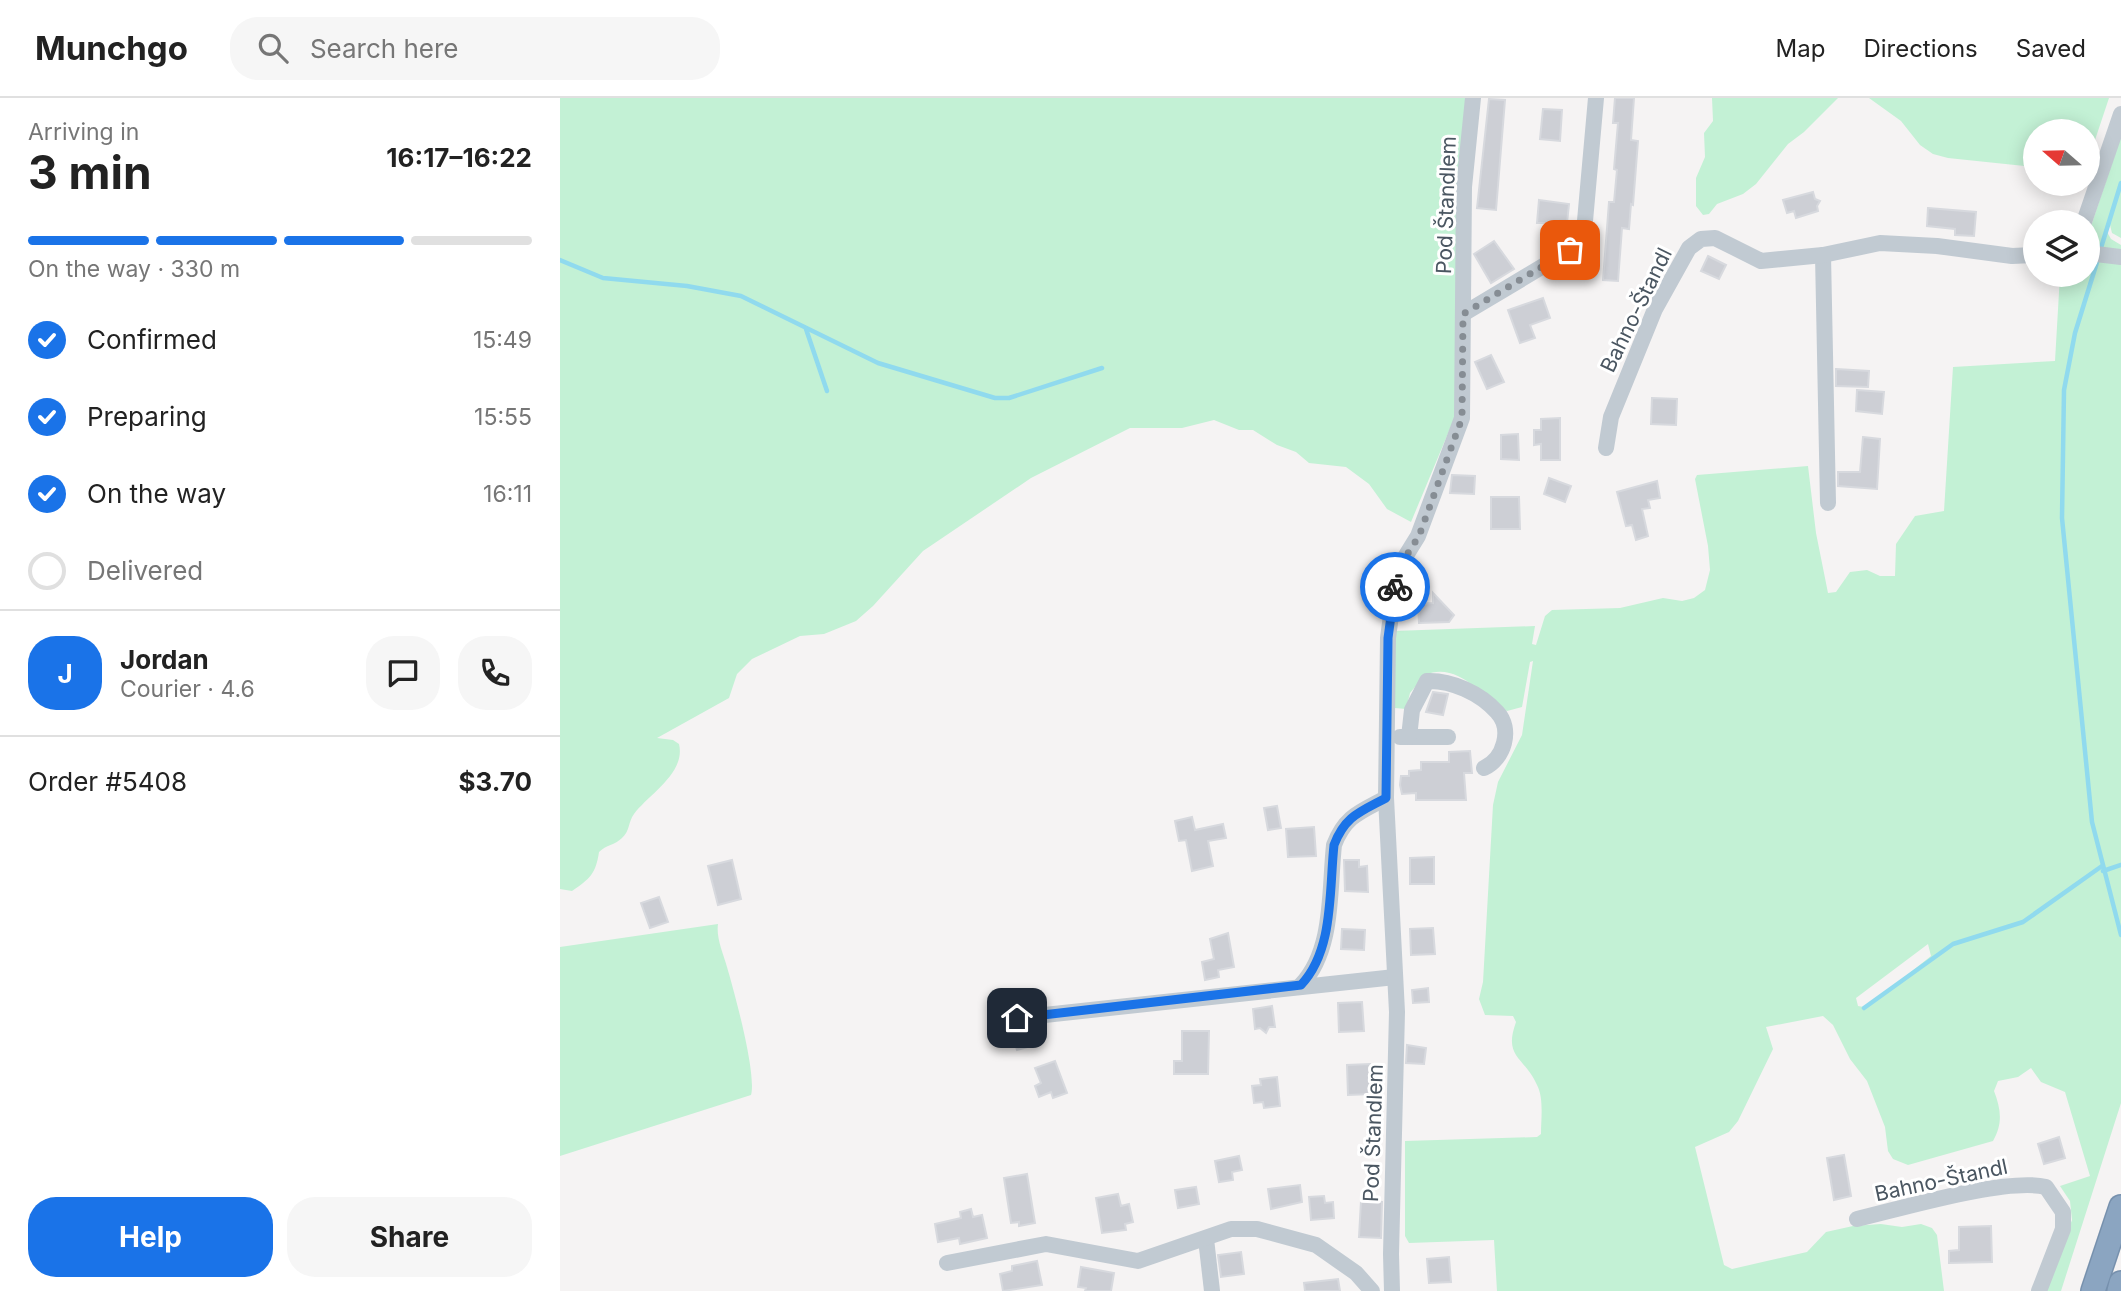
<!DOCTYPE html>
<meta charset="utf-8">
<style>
body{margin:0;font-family:Inter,sans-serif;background:#f6f6f6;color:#222;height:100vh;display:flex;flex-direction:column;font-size:26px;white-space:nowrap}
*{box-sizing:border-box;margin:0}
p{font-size:23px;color:#767676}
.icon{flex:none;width:38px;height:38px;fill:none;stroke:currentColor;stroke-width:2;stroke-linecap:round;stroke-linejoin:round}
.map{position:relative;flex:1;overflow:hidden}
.details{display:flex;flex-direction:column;background:#fff;width:560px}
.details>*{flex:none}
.needle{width:46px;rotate:290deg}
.tools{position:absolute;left:1463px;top:21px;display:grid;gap:14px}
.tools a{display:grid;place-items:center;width:77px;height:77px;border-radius:50%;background:#fff;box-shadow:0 4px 18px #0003;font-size:35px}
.pin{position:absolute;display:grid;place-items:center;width:60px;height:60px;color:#fff;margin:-30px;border-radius:14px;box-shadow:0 4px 10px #0006}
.courier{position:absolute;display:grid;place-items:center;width:70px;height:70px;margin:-35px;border:5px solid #1a73e8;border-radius:50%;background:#fff;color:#222;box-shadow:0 2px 9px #0007}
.head em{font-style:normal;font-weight:700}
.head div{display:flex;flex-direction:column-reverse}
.head{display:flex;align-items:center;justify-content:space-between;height:119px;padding:0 28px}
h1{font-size:46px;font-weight:700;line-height:52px}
.bar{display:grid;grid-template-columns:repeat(4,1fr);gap:10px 7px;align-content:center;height:84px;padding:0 28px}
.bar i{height:9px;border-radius:5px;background:#e0e0e0}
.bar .current{background:#1a73e8}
.bar p{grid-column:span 4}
.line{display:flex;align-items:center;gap:18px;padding:0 28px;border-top:2px solid #e0e0e0}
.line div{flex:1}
.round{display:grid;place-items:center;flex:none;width:74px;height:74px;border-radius:28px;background:#f6f6f6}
ol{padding:0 28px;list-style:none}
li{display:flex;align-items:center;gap:21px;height:77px}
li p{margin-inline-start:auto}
li .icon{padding:7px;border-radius:50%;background:#1a73e8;color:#fff;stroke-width:4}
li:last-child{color:#767676}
li i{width:38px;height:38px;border:4px solid #e0e0e0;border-radius:50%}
.cta{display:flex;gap:14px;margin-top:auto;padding:14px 28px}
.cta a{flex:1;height:80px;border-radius:28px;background:#1a73e8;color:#fff;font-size:28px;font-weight:700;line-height:80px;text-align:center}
.cta a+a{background:#f6f6f6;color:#222}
header{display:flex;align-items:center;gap:42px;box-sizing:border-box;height:98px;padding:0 35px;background:#fff;border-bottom:2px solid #e0e0e0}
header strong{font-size:33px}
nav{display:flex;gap:38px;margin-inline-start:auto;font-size:24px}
.search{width:490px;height:63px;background:#f6f6f6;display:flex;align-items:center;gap:18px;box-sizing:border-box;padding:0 24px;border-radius:28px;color:#767676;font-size:26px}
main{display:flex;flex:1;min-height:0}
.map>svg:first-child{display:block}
.green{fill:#c3f1d5;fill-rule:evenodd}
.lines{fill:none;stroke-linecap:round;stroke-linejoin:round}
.stream{stroke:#90daee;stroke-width:4.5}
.building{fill:#cdcfd5;stroke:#d7d9de;stroke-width:2}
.highway-casing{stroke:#7690ad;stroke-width:26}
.minor{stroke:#c1cad2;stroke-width:16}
.highway{stroke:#8ba5c1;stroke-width:23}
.done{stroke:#868d94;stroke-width:7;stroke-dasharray:0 12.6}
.route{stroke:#1a73e8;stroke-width:9}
.labels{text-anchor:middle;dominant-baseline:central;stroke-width:6;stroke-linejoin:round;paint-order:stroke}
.street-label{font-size:21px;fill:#4a5661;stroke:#fff}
</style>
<header>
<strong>Munchgo</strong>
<div class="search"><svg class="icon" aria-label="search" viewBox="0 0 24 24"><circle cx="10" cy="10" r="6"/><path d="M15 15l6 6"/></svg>Search here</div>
<nav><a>Map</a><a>Directions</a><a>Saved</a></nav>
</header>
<main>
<section class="details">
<div class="head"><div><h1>3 min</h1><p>Arriving in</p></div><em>16:17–16:22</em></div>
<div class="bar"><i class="current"></i><i class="current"></i><i class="current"></i><i></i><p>On the way · 330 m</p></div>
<ol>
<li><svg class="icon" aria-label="check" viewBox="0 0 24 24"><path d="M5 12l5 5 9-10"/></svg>Confirmed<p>15:49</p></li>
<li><svg class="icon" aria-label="check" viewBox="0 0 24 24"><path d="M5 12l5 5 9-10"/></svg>Preparing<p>15:55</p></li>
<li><svg class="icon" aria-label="check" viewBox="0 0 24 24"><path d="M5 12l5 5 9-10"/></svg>On the way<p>16:11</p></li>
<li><i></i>Delivered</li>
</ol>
<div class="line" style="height:126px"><b class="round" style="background:#1a73e8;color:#fff">J</b><div><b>Jordan</b><p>Courier · 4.6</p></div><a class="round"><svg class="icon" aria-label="chat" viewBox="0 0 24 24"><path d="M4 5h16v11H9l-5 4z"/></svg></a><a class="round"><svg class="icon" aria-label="phone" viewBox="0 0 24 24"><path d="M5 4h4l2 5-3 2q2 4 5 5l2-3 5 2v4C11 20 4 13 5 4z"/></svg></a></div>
<div class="line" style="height:91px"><div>Order #5408</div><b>$3.70</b></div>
<div class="cta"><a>Help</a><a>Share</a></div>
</section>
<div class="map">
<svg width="1561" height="1193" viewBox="0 0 1561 1193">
<rect width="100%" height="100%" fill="#f5f3f3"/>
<g class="green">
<path d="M0,0H907L899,309L851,424L827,411L809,386L786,369L749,365L736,354L717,347L693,332H679L654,322L622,330H570L471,380L363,453L313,508L296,523L264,536L240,538L192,561L177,576L169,600L97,640L113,642L119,646C126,675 89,696 74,716C68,724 70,733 62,740C55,747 46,747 39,754C36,775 30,781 12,793L0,791Z"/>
<polygon points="1152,0 1278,0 1244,34 1228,46 1196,86 1183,96 1157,106 1149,116 1143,117 1136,108 1136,80 1145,59 1144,35 1153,23"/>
<polygon points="1309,0 1549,0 1530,57 1528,59 1528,33 1475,33 1475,69 1388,60 1373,56 1360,47 1341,23"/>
<polygon points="1561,38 1561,140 1552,135 1550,127 1547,134 1551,141 1561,147 1561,155 1536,149 1530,131"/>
<path d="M1528,161L1561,166V1005L1501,1193H1485L1512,1122L1510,1103L1500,1088L1530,1078L1505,994L1481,984L1471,970L1458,979L1438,983L1434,993C1441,1011 1443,1026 1433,1043L1348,1067L1333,1061L1328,1053L1325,1029L1307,983L1290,961L1273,927L1263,918L1206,929L1213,951L1178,1023L1169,1034L1135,1049L1164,1167L1172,1171L1247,1154L1266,1134L1293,1128L1321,1126L1342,1129L1361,1126L1372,1130L1377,1137L1384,1193H937L934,1142L849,1145L845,1138V1043L977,1039L981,1036C981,1021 984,1000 977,987C964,958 943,960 956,924L953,918L925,917L919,901L923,884L933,707L938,684L962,637L973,563L970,564L962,609L947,613C922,599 898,563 865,577L850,595L846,611L835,610L834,533L975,528L972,546L976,547L985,518L992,512L1060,510L1103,500L1122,503L1134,500L1145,492L1150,472L1148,448L1135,381L1137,377L1248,368L1256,435L1268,495L1276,494L1290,474L1307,472L1320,478H1335L1336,446L1355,418L1384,413L1393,269L1495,263L1500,177H1528ZM1368,846L1371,858L1313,904L1304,909L1298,908L1296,900Z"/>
<path d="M158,826C156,840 163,855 167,869C174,893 197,976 191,997L0,1058V849Z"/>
</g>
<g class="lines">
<g class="stream">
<polyline points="1540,153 1561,85"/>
<polyline points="1538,161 1515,235 1504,292 1502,420 1532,724 1561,837"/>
<polyline points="0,162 43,180 127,188 181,198 318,265 435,300 449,300 542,270"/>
<polyline points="246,231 267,293"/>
<polyline points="1543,773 1561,767"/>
<polyline points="1304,910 1393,846 1463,824 1542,768"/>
</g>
</g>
<g class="building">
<polygon points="1055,0 1074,0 1071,42 1078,43 1073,107 1071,106 1069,131 1062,130 1058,183 1043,182 1049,104 1054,104 1057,72 1054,71 1058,25 1053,25"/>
<polygon points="929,1 945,2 936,112 917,110"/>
<polygon points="983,11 1002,12 1000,43 980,41"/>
<polygon points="1253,94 1255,101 1260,103 1257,108 1258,113 1236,120 1234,113 1227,115 1223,102"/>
<polygon points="979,102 1009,106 1007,125 977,125"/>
<polygon points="1368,110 1416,114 1414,138 1395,137 1395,131 1367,128"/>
<polygon points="934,143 954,171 931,185 914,156"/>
<polygon points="1148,158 1166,167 1159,181 1141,173"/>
<polygon points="983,200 990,220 970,227 975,240 960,245 948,212"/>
<polygon points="931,257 944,284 927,291 915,264"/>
<polygon points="1276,271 1309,273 1308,289 1276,288"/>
<polygon points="1297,292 1324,294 1322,316 1296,313"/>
<polygon points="1092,300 1117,301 1116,327 1091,326"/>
<polygon points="1000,320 1000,362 981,362 981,346 974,347 974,332 981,332 981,321"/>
<polygon points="958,336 959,362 941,361 941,337"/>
<polygon points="1303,339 1320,341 1317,391 1278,388 1278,374 1300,374"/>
<polygon points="892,377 915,378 914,396 890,395"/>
<polygon points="989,380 1011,388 1005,404 984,396"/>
<polygon points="1097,383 1100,400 1088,402 1090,410 1082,411 1088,438 1076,442 1072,427 1066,428 1057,394"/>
<polygon points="931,399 959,399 960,431 931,431"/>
<polygon points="873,495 894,517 889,524 859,525 858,506 873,505"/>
<polygon points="873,594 888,596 883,617 866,614"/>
<polygon points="910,653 912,675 904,675 906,702 856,702 856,695 842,696 840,687 841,678 849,678 849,673 861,672 861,664 889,664 889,654"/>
<polygon points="717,708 721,730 708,732 704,710"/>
<polygon points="632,719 635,732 663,726 666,740 648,743 653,768 632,773 626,742 619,743 615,723"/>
<polygon points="754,729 756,758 728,759 726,731"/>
<polygon points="874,759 874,786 850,786 850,760"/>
<polygon points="172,762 181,801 158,807 148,768"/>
<polygon points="784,762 799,762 799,769 807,768 808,794 785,793"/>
<polygon points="99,799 108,824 90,830 81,805"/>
<polygon points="873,830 875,856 851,857 850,831"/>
<polygon points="782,831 805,832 804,852 781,851"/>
<polygon points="668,835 674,869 658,872 659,879 645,882 642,864 654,861 650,841"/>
<polygon points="868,890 869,904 853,905 852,892"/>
<polygon points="802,904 804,933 779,934 778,905"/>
<polygon points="712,908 715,929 709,929 706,935 700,930 695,931 693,911"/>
<polygon points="465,930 471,948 457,952 451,931"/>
<polygon points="622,933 649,933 648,976 614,976 614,963 622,963"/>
<polygon points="847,947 866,950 864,966 846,965"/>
<polygon points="495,963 507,995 493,1000 491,994 479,999 475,988 481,985 475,970"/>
<polygon points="810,966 812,996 788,997 787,967"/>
<polygon points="717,979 720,1008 704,1010 703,1004 694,1005 692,988 701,987 700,981"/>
<polygon points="1499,1039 1505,1060 1484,1066 1478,1046"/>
<polygon points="1284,1057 1291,1098 1274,1102 1267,1060"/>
<polygon points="679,1058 682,1072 672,1074 673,1082 659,1084 655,1063"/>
<polygon points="467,1076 475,1125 459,1128 459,1124 451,1125 444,1080"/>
<polygon points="740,1087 742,1104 711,1111 708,1091"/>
<polygon points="636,1089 639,1106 618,1110 615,1092"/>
<polygon points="558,1096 561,1108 569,1106 573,1124 565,1126 566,1132 542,1135 536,1100"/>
<polygon points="764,1098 765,1105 773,1104 774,1120 751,1122 749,1099"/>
<polygon points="801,1103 822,1104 821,1140 799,1139"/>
<polygon points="411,1111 413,1119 422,1117 427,1140 400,1146 399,1140 378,1144 375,1126 401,1120 400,1114"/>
<polygon points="1431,1128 1432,1164 1389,1165 1389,1153 1399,1152 1399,1129"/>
<polygon points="681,1154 684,1176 661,1179 658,1157"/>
<polygon points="889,1159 891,1184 869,1185 867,1161"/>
<polygon points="477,1163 482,1187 443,1193 440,1176 452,1173 452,1168"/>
<polygon points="521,1169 554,1175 551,1193 525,1193 526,1190 518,1189"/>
<polygon points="778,1181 780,1193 745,1193 744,1185"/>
</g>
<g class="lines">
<defs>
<g id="highway">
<polyline points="1533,1193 1561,1109"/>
<polyline points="1559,1193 1561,1185"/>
</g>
</defs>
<use href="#highway" class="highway-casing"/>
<g class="minor">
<polyline points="1524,124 1561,16"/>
<polyline points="1528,155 1561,159"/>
<polyline points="1263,157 1268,405"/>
<polyline points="903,216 1010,152 1024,134 1036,0"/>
<polyline points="1046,350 1051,319 1095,211 1129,150 1141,141 1155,140 1201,163 1263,157 1320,145 1377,148 1452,158 1475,157"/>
<polyline points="840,639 888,639"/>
<path d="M849,639L852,612L867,583C891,582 920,595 937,614C953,631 944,661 924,670"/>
<path d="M741,887C774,852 769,793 774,747C785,718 800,714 826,700"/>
<polyline points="457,920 835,879"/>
<path d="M1297,1121C1340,1111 1447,1079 1486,1089L1503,1114V1131L1479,1193"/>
<polyline points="646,1141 652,1193"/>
<polyline points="387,1165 486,1146 578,1163 671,1131 697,1131 756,1147 796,1175 812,1193"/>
<polyline points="832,1193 831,1156 837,914 826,700 828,540 837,472 858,438 902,320 904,89 913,0"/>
</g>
<use href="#highway" class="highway"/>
</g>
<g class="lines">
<polyline class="done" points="835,489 837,472 859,438 902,320 903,216 1010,152"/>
<path class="route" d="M457,920L741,887C774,852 769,793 774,747C785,718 800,714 826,700L828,540L835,489"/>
</g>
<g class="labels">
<g class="street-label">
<text transform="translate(886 107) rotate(-88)">Pod Štandlem</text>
<text transform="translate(1076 212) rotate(-64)">Bahno-Štandl</text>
<text transform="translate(813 1035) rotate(-88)">Pod Štandlem</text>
<text transform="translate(1381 1082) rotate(-12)">Bahno-Štandl</text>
</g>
</g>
</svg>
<div class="tools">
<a><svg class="needle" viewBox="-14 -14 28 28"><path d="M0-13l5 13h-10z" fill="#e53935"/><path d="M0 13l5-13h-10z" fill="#767676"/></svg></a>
<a><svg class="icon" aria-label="layers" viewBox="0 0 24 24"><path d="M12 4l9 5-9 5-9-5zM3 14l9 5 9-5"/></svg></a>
</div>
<div class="pin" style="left:1010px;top:152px;background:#ea580c"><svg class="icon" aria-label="bag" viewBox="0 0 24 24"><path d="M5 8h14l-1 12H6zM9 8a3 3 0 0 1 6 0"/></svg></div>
<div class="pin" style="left:457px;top:920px;background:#1f2937"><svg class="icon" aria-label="home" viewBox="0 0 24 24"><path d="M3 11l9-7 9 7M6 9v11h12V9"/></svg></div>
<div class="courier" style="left:835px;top:489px"><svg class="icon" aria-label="bike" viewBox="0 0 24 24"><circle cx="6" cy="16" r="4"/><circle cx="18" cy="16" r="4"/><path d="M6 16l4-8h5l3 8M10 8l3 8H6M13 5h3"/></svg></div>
</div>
</main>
